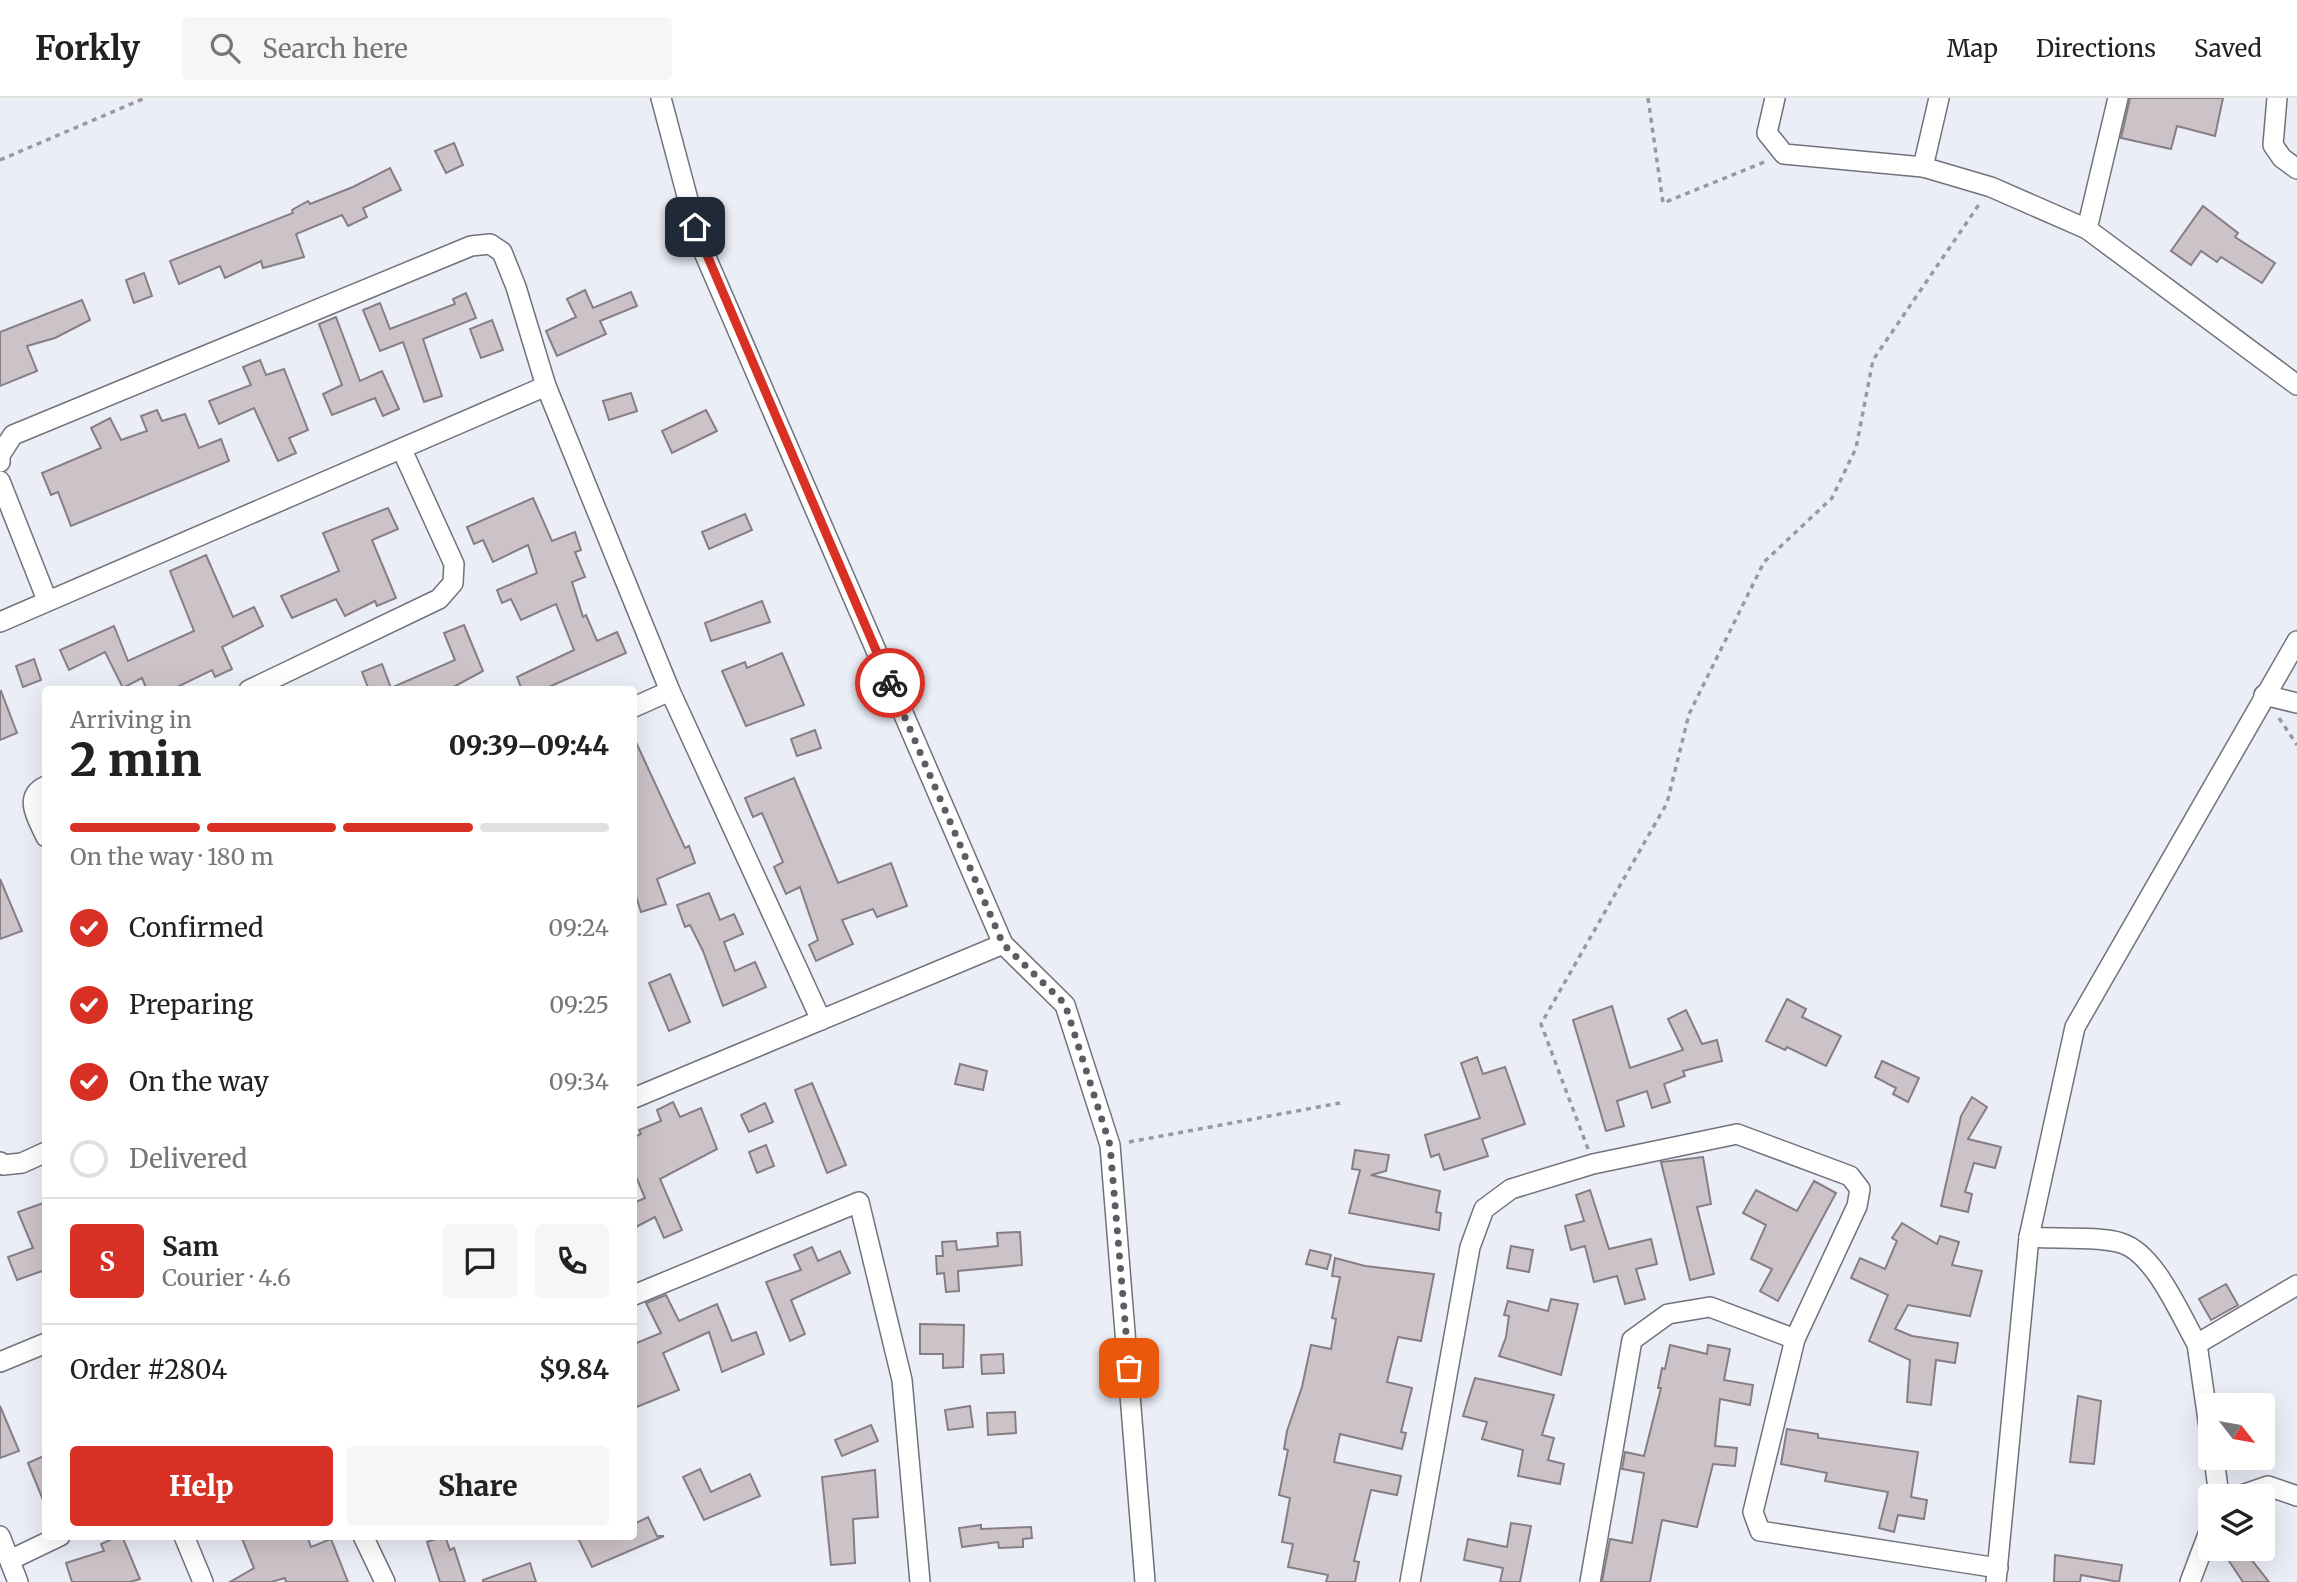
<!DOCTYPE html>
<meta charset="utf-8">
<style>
body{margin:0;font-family:Merriweather,serif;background:#f6f6f6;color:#222;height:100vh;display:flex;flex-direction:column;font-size:26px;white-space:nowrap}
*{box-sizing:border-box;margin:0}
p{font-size:23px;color:#767676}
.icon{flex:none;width:38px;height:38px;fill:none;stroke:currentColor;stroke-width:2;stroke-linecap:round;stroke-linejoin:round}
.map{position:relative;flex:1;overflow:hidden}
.side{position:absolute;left:42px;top:588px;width:595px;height:854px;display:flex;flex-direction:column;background:#fff;border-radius:7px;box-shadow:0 7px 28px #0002}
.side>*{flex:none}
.needle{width:46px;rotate:121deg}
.controls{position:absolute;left:2198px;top:1295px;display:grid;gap:14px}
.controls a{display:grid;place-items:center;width:77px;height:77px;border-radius:7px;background:#fff;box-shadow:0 7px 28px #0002;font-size:35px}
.pin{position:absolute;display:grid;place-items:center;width:60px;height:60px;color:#fff;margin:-30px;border-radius:14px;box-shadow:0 4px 10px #0006}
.courier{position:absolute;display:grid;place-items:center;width:70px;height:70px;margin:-35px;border:5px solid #d93025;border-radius:50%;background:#fff;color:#222;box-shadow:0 2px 9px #0007}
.headline em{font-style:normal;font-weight:800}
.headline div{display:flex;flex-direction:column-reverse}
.headline{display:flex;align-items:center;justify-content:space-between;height:119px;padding:0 28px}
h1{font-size:46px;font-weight:800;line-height:52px}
.bar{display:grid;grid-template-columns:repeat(4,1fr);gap:10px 7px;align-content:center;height:84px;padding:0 28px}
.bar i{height:9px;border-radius:5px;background:#e0e0e0}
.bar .current{background:#d93025}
.bar p{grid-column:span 4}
.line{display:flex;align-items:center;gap:18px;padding:0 28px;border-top:2px solid #e0e0e0}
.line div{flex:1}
.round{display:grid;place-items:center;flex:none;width:74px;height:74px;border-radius:7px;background:#f6f6f6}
ol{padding:0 28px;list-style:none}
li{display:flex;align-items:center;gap:21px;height:77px}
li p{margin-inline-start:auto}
li .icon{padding:7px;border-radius:50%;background:#d93025;color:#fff;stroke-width:4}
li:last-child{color:#767676}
li i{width:38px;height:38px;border:4px solid #e0e0e0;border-radius:50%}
.primary-button{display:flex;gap:14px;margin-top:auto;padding:14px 28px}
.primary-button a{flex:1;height:80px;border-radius:7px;background:#d93025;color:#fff;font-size:28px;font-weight:800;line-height:80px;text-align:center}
.primary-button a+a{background:#f6f6f6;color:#222}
header{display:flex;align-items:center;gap:42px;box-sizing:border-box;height:98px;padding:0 35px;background:#fff;border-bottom:2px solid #e0e0e0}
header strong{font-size:33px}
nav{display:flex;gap:38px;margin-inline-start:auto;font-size:24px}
.search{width:490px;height:63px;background:#f6f6f6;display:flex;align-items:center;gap:18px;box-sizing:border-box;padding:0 24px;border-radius:7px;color:#767676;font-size:26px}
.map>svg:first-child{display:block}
.building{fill:#ccc3c9;stroke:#867e84;stroke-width:2}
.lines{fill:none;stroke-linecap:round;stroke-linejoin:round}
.minor-casing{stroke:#71727b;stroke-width:22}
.path{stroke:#9899a1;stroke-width:3.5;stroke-dasharray:5 5;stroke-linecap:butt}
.minor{stroke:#fff;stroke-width:19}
.done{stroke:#5c5d62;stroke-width:7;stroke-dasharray:0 12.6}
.route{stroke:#d93025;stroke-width:9}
</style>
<header>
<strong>Forkly</strong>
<div class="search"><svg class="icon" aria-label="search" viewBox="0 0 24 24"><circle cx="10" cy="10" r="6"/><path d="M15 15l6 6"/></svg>Search here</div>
<nav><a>Map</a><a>Directions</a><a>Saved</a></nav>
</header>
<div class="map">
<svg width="2297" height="1484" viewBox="0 0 2297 1484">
<rect width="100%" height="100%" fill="#ebedf7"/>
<g class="building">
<polygon points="2130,0 2223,0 2215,38 2177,28 2171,51 2121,40"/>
<polygon points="454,45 463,67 446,75 435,53"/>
<polygon points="390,70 401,92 363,110 367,119 348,128 342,117 296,136 304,159 263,170 261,163 225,180 220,168 179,186 170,163 293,115 292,112 308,103 310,106 353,89"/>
<polygon points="2203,108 2238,135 2235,139 2275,165 2262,185 2221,159 2217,164 2201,153 2191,167 2171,153"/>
<polygon points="144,175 152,198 134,205 126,182"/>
<polygon points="585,192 593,210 631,194 637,208 600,223 606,236 557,258 546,233 576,219 567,201"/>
<polygon points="466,195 476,220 423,241 442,298 424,304 403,244 380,253 363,212 380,205 390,231 455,206 453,201"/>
<polygon points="82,202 90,222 55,240 27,248 37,273 0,288 0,234"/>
<polygon points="336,219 360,283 382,273 399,311 383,318 375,300 332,317 323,296 342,287 319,226"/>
<polygon points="492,222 503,252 481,260 470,231"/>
<polygon points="260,262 266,277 284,271 308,332 289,340 296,355 278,363 254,310 219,326 209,303 251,287 243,269"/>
<polygon points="631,295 637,313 609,322 603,303"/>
<polygon points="157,312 162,323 185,316 199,350 221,341 229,363 71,428 58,394 51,397 42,375 101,350 91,330 110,320 121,342 147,333 141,318"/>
<polygon points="706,312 717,333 672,355 662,333"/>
<polygon points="533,400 552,443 575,434 581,452 575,454 585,479 572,484 583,519 586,517 597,543 617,534 626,555 542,592 522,592 517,579 574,552 556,506 521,522 511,501 502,505 497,492 537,475 528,447 493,464 483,442 474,446 467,429"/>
<polygon points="388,410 398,431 372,442 396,500 377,508 375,503 345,518 336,501 292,520 281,498 339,473 323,435"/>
<polygon points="745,416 752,432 709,451 702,434"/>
<polygon points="206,457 233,519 254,509 263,528 222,549 232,571 215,579 212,572 171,592 147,592 142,580 123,590 105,554 69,572 60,552 114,528 128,563 194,533 170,473"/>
<polygon points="762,503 770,524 711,543 705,525"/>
<polygon points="464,527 483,573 448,592 369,592 362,574 382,566 391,590 455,562 444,535"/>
<polygon points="782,555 804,607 746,628 722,573 745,564 747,570"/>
<polygon points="34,561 41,582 23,589 16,568"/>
<polygon points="1,593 17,635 0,642 0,594"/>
<polygon points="815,632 821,650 797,658 791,641"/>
<polygon points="634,640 685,750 689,748 695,765 657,781 666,806 641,814 634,792"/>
<polygon points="794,680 838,785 891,765 907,808 877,819 873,811 842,822 853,846 816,863 809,847 818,842 800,789 786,796 774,769 783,764 762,715 753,719 745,700"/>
<polygon points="0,781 22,833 0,841"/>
<polygon points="709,795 720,822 734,816 743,836 724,844 735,873 755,864 766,889 723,908 703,853 690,827 685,829 677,807"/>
<polygon points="670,876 690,924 669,933 649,885"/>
<polygon points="1787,901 1806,911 1802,919 1841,938 1826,968 1787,949 1785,952 1766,943"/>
<polygon points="1612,908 1630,970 1683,952 1668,921 1686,912 1702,946 1717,942 1722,963 1683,973 1685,978 1664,986 1670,1004 1652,1010 1647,993 1617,1003 1624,1028 1606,1033 1573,922"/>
<polygon points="1477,959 1483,976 1505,969 1525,1026 1482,1041 1488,1058 1444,1072 1439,1056 1431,1059 1425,1037 1480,1020 1461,965"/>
<polygon points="1882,963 1919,980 1908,1004 1893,996 1896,990 1875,979"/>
<polygon points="960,966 987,973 983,992 955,986"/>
<polygon points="812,985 846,1067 827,1075 795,992"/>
<polygon points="1972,999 1987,1009 1968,1041 2001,1049 1995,1070 1974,1065 1965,1094 1972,1096 1968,1114 1941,1108 1961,1018"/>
<polygon points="673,1004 680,1019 701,1010 717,1051 660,1081 682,1132 664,1140 655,1119 634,1130 634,1105 645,1100 634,1074 634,1039 641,1036 639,1032 661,1023 657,1012"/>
<polygon points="765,1005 773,1024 749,1034 741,1017"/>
<polygon points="766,1047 774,1068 757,1075 749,1054"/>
<polygon points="1355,1052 1389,1057 1386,1073 1371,1077 1440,1093 1436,1114 1441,1115 1439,1132 1349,1115 1360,1072 1352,1071"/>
<polygon points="1703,1059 1711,1106 1697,1109 1714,1176 1690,1182 1661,1064"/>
<polygon points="1814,1083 1836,1095 1778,1203 1760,1193 1772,1171 1751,1161 1766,1127 1743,1115 1756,1092 1797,1113"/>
<polygon points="1590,1092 1609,1151 1651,1141 1657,1166 1636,1171 1645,1201 1625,1206 1617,1178 1594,1184 1585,1148 1571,1152 1565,1128 1584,1123 1576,1097"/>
<polygon points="46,1104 46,1180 42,1173 17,1182 8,1159 33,1150 18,1114"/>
<polygon points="1902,1125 1937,1146 1940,1138 1959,1144 1952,1167 1982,1173 1970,1218 1908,1207 1895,1231 1912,1238 1958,1245 1955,1265 1936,1262 1931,1307 1907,1304 1910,1262 1869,1243 1888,1197 1851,1180 1860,1160 1885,1171 1897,1143 1892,1140"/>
<polygon points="1020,1134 1022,1167 958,1173 959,1193 946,1194 944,1175 937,1176 936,1158 943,1158 942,1144 956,1143 957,1152 998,1148 997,1135"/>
<polygon points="1511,1148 1533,1152 1529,1174 1507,1170"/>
<polygon points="812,1149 818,1163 840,1153 850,1175 791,1202 805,1236 790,1243 766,1184 801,1172 794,1157"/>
<polygon points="1310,1152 1331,1157 1327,1171 1306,1166"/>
<polygon points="1335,1160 1365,1168 1434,1176 1421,1243 1398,1239 1387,1284 1412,1290 1401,1334 1406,1335 1402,1351 1340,1336 1334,1364 1401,1378 1397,1397 1371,1392 1354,1463 1359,1464 1355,1484 1326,1484 1328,1477 1288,1469 1293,1446 1282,1444 1290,1400 1279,1397 1288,1352 1284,1351 1287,1333 1302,1289 1311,1247 1331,1251 1336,1221 1332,1220 1340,1179 1332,1178"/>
<polygon points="2226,1186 2238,1207 2211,1222 2199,1201"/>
<polygon points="666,1197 679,1223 717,1206 732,1243 756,1234 764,1256 722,1274 709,1234 663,1255 679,1292 634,1310 634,1246 661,1235 646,1205"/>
<polygon points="1551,1201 1578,1206 1561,1277 1499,1258 1506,1239 1509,1218 1504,1217 1508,1203 1548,1213"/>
<polygon points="920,1226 964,1227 963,1269 943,1270 943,1256 920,1256"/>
<polygon points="1670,1247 1707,1256 1708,1247 1730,1251 1724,1282 1753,1287 1750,1307 1720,1301 1715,1348 1737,1350 1735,1368 1713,1366 1697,1429 1662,1422 1650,1484 1602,1484 1610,1441 1632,1445 1644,1375 1622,1371 1625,1354 1644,1358 1661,1290 1658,1290 1662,1270 1665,1271"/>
<polygon points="1003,1256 1004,1275 982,1276 981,1257"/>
<polygon points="1475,1280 1554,1297 1542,1337 1554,1340 1548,1362 1564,1366 1560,1386 1518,1378 1523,1352 1482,1341 1487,1324 1463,1318"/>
<polygon points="2078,1298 2101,1303 2094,1366 2070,1364"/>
<polygon points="0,1308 19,1353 0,1360"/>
<polygon points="970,1308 973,1329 948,1332 945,1312"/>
<polygon points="1015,1314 1016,1335 988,1337 987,1315"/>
<polygon points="871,1327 878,1343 842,1358 835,1342"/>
<polygon points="1787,1331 1818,1336 1818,1340 1918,1354 1911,1399 1927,1402 1924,1421 1898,1417 1894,1434 1879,1430 1888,1394 1825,1383 1827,1375 1781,1366"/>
<polygon points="46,1357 46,1407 45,1407 28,1365"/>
<polygon points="700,1371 711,1394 750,1376 760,1398 704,1422 683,1379"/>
<polygon points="875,1372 878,1419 853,1421 855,1465 831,1467 822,1379"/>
<polygon points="648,1419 657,1438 664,1438 592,1469 577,1438 634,1438 634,1426"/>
<polygon points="1511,1425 1531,1428 1520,1484 1500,1484 1503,1470 1464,1462 1468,1441 1507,1449"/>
<polygon points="981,1427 981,1431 1031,1429 1032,1440 1023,1441 1023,1449 999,1450 998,1444 962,1449 959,1430"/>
<polygon points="119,1438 122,1438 140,1481 130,1484 72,1484 66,1465 104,1453 101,1446"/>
<polygon points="241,1438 307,1438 311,1449 331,1441 348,1484 286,1484 285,1480 271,1484 230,1484 254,1470"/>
<polygon points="445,1438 450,1452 454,1450 465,1484 440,1484 427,1444"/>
<polygon points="2221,1451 2243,1451 2269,1484 2243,1484"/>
<polygon points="2055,1457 2122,1467 2119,1484 2081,1477 2080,1484 2054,1484"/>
<polygon points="530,1465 536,1484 483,1484 483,1482"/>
</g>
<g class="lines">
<defs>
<g id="minor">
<polyline points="661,0 699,143 1003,846 1065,907 1110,1047 1145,1484"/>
<polyline points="1775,0 1767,35 1784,56 1923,69"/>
<polyline points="1939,0 1923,69 1991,89 2087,131"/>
<polyline points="2118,0 2087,131 2297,287"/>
<polyline points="2277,0 2273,47 2282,60 2297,71"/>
<polyline points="0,364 0,357 13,337 471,148 490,146 502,154 516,189 546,288 670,593 821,922"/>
<polyline points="0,383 47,502"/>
<polyline points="0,524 546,288"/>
<polyline points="249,592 439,501 453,485 454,466 402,352"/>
<polyline points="2264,597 2297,605"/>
<polyline points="634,609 670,593"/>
<path d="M46,688C22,699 38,721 46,739"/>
<polyline points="634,1000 1003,846"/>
<polyline points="0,1064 3,1067 22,1065 46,1054"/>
<path d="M2029,1139C2053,1141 2101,1138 2121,1145C2155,1155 2180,1217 2197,1246L2297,1187"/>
<polyline points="634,1197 859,1104 902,1282 920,1484"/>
<polyline points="2197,1246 2210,1336"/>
<polyline points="0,1264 46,1245"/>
<polyline points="2214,1360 2219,1398"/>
<polyline points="2239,1398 2268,1388 2297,1398"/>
<polyline points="0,1438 18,1484"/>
<polyline points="184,1438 203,1484"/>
<polyline points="363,1438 385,1484"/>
<polyline points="10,1462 60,1438"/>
<polyline points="1410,1484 1470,1149 1484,1111 1511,1091 1593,1066 1737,1036 1850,1078 1860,1091 1857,1108 1795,1241 1753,1414 1760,1433 1998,1470"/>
<polyline points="1590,1484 1632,1242 1668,1216 1710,1209 1795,1241"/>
<polyline points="1996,1484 2029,1139 2075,929 2297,543"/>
<polyline points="2190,1484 2210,1431"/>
</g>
</defs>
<use href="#minor" class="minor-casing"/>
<g class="path">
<polyline points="1648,0 1663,105 1767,63"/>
<polyline points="0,62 145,0"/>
<polyline points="2279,620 2297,647"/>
<polyline points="1129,1044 1340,1005"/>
<polyline points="1588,1051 1541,926 1667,705 1689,616 1764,464 1832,400 1856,350 1873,262 1980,105"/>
</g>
<use href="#minor" class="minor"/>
</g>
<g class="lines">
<polyline class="done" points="890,585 1003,846 1065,906 1110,1047 1129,1270"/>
<polyline class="route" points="695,129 890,585"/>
</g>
</svg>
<div class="controls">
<a><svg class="needle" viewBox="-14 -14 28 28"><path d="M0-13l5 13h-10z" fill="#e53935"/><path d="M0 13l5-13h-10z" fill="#767676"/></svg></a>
<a><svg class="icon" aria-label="layers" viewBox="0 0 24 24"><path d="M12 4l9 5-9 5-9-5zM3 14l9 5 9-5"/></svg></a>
</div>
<div class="pin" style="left:1129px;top:1270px;background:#ea580c"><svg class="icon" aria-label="bag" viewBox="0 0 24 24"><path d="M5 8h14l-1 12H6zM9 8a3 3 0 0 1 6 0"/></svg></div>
<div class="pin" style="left:695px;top:129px;background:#1f2937"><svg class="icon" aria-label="home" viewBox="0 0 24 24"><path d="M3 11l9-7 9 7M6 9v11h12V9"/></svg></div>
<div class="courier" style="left:890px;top:585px"><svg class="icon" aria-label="bike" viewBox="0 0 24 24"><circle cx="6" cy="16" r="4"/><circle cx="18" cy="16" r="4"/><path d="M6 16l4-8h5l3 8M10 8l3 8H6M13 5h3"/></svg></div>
<section class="side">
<div class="headline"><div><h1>2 min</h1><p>Arriving in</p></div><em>09:39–09:44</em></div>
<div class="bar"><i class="current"></i><i class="current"></i><i class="current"></i><i></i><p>On the way · 180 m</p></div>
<ol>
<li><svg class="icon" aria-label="check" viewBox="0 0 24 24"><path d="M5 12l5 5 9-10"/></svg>Confirmed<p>09:24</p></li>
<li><svg class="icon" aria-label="check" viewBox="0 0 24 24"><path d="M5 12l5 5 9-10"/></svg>Preparing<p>09:25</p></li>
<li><svg class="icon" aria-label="check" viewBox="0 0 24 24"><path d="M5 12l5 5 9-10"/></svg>On the way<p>09:34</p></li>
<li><i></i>Delivered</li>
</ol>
<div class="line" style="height:126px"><b class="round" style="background:#d93025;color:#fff">S</b><div><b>Sam</b><p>Courier · 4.6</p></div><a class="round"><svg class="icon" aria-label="chat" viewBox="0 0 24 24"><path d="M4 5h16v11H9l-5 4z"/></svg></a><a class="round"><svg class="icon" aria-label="phone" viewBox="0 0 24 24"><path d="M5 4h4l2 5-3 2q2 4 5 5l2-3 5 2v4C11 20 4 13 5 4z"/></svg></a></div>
<div class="line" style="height:91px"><div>Order #2804</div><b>$9.84</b></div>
<div class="primary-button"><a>Help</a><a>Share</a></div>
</section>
</div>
